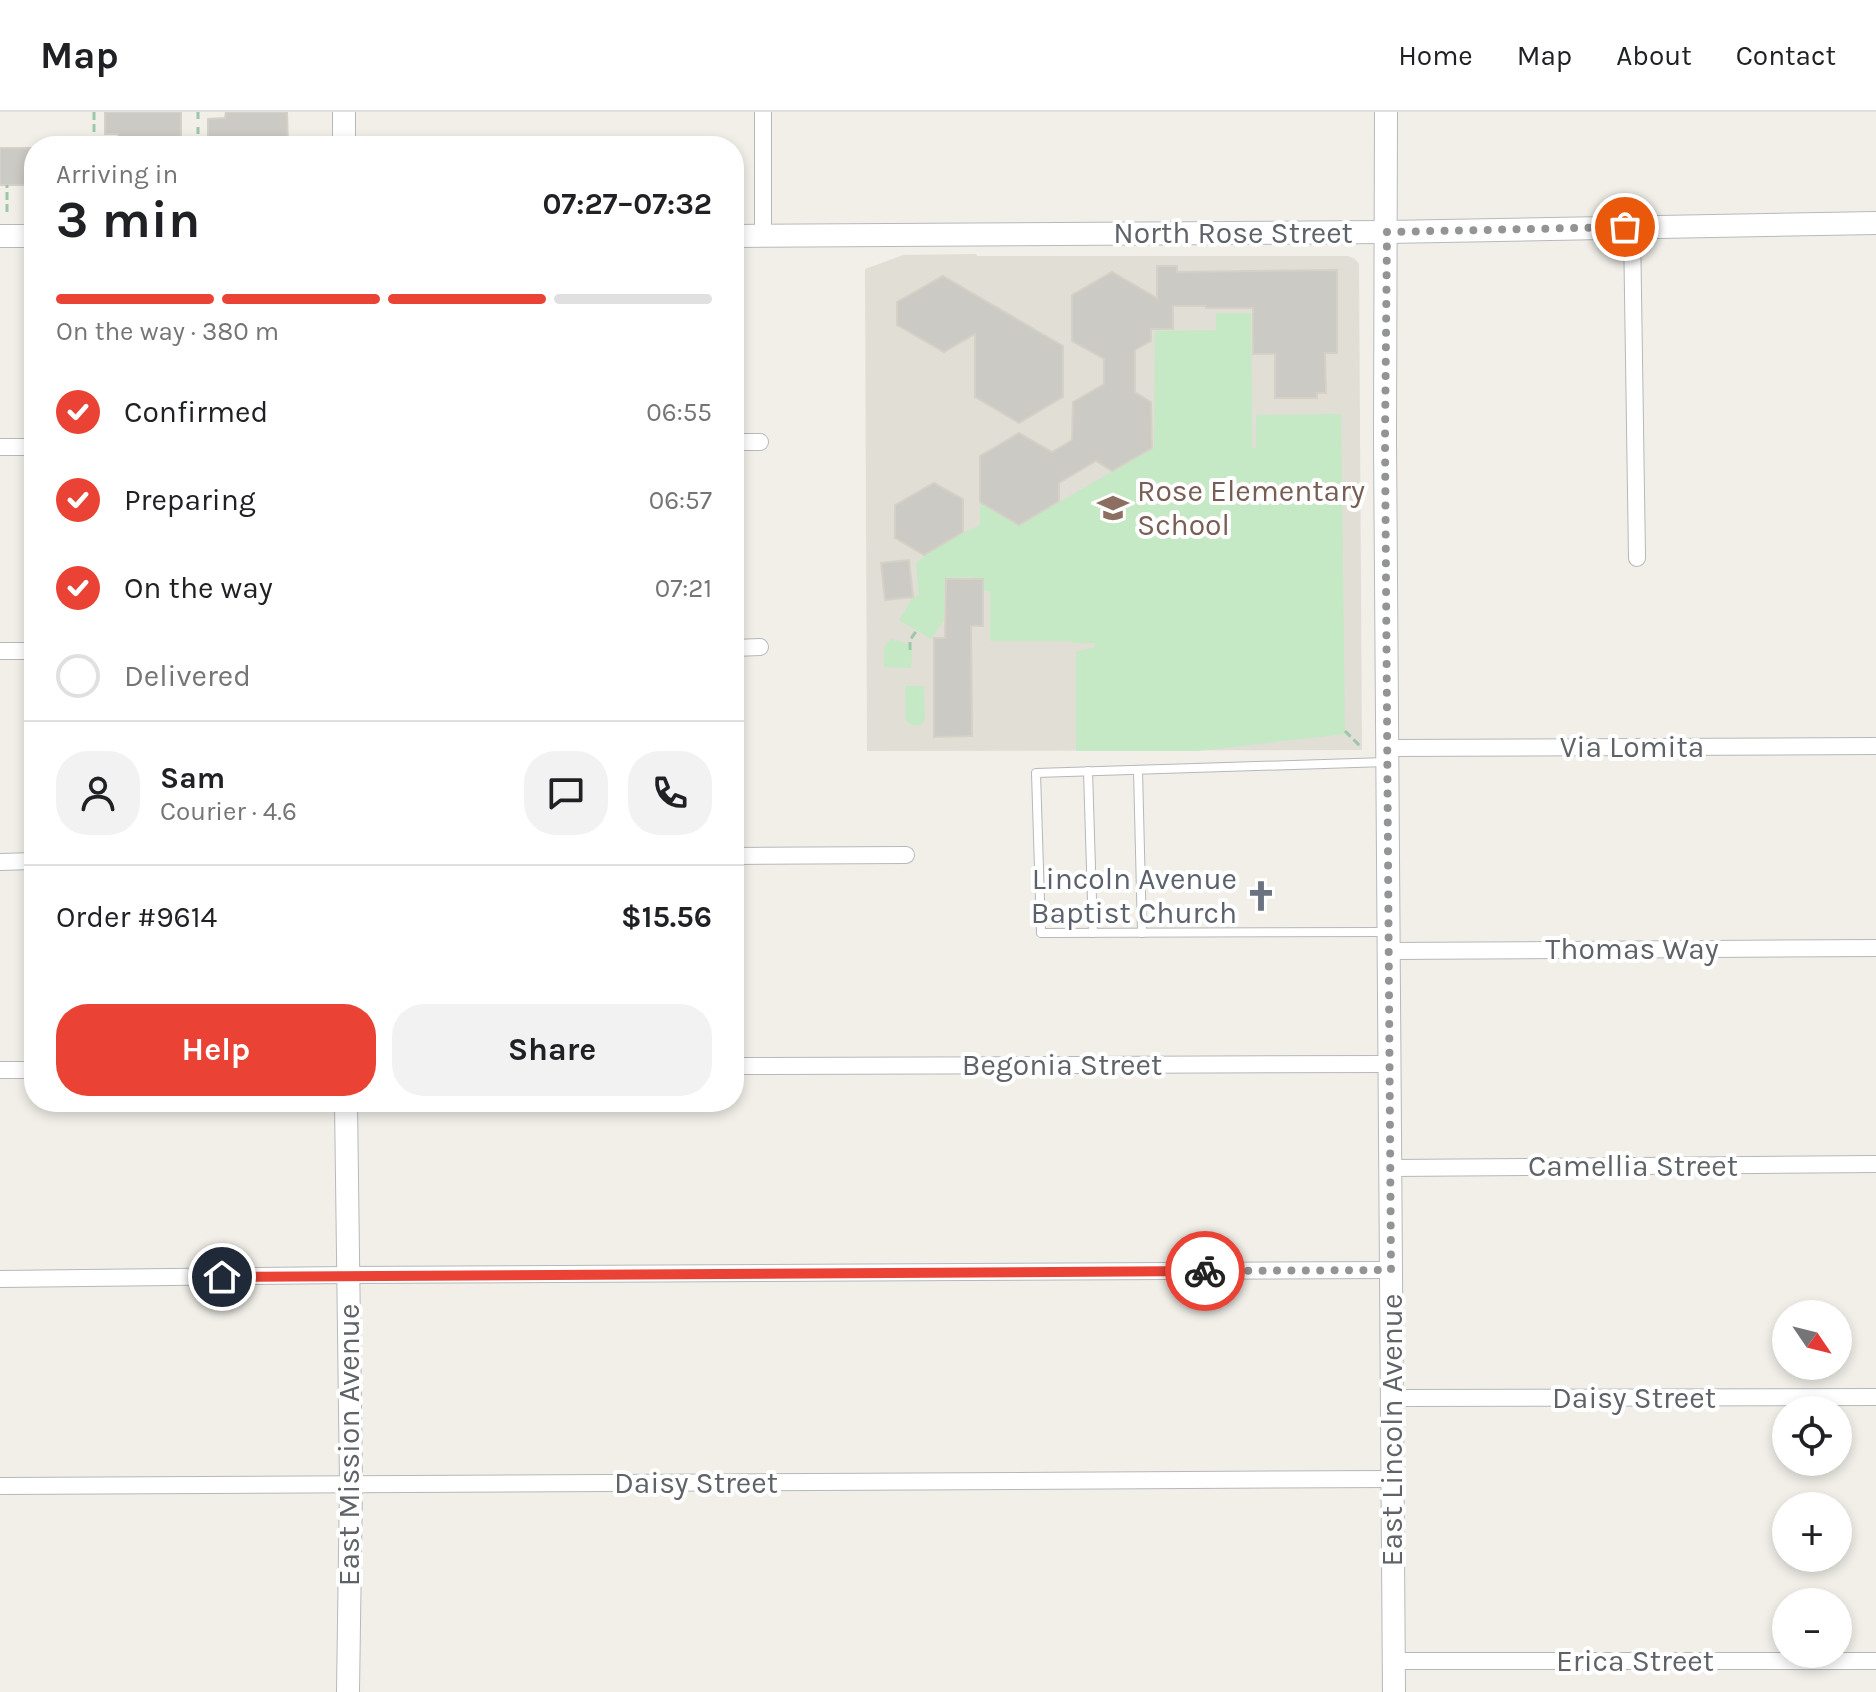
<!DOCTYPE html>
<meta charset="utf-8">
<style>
body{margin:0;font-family:Karla,sans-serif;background:#f2f2f2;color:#202124;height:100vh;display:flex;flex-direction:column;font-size:30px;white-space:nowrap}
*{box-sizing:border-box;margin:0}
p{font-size:26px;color:#757577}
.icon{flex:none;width:44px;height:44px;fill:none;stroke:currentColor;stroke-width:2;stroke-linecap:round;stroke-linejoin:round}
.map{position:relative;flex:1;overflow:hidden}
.sheet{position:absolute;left:24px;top:24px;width:720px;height:976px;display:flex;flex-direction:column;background:#fff;border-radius:32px;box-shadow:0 4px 12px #0003}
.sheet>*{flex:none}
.needle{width:52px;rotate:125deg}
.fabs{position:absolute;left:1772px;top:1188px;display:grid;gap:16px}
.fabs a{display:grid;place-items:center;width:80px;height:80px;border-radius:50%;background:#fff;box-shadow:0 4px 12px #0003;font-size:40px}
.pin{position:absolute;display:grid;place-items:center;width:68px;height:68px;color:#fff;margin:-34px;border:4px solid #fff;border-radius:50%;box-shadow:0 2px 8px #0007}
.courier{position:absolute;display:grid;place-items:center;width:80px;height:80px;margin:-40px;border:6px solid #ea4335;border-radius:50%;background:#fff;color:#222;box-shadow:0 2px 10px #0007}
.head em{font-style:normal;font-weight:700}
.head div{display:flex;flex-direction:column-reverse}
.head{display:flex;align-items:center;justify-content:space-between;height:136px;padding:0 32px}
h1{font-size:52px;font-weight:700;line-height:60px}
.bar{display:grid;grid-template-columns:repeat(4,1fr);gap:12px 8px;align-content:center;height:96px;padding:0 32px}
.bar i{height:10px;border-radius:6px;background:#e0e0e0}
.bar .on{background:#ea4335}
.bar p{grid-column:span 4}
.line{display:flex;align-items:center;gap:20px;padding:0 32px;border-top:2px solid #e0e0e0}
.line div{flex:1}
.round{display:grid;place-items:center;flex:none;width:84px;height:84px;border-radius:32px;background:#f2f2f2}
ol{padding:0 32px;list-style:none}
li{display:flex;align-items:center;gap:24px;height:88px}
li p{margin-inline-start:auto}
li .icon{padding:8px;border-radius:50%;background:#ea4335;color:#fff;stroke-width:4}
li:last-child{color:#757577}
li i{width:44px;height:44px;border:4px solid #e0e0e0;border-radius:50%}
.button{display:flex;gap:16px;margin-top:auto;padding:16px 32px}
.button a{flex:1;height:92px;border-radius:32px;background:#ea4335;color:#fff;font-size:32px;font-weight:700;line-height:92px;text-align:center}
.button a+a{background:#f2f2f2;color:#202124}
header{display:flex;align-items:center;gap:48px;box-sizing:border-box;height:112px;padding:0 40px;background:#fff;border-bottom:2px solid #e0e0e0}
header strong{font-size:38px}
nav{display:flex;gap:44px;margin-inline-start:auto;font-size:28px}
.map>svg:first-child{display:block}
.education{fill:#e1ded6}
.green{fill:#c5e8c5}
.building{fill:#cccac5;stroke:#d6d1c6;stroke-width:2}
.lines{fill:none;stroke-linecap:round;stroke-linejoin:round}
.lane-casing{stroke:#b5b8bc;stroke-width:10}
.street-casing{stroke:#b5b8bc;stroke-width:18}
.secondary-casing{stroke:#b6babf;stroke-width:24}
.path{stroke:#9cc7a9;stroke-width:3;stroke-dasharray:8 4;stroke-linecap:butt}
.lane{stroke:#fff;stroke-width:8}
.street{stroke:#fff;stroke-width:16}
.secondary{stroke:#fff;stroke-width:22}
.done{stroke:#929495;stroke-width:8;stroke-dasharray:0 14.4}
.route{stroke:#ea4335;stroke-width:10}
.labels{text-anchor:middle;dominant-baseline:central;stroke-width:8;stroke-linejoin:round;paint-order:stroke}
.street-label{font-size:30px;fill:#5f6368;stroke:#fff}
.education-label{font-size:30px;fill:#785e54;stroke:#fff;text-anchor:start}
.worship-label{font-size:30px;fill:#5b616d;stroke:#fff;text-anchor:end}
</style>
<header>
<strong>Map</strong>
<nav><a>Home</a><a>Map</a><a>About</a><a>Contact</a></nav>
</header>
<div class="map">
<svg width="1876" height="1580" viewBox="0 0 1876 1580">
<rect width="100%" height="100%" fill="#f1efe8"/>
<polygon class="education" points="976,142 977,144 1348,144 1355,147 1359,152 1362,638 867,639 865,157 903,143"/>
<g class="green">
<path d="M1216,201H1251L1252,336H1256V303L1341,302L1345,622L1197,639H1076V540L1095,535V531H1074L1071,529H990V479H983L972,465L945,466L944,508L931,527L899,508L913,485L919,484L916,452C933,433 958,424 980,413V390L1019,413L1154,336L1155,219L1216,218Z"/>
<polygon points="892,527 908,532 908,538 912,538 911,556 884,555 884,534"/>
<polygon points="905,574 924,574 925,608 921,613 912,613 906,609"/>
</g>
<g class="building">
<polygon points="105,0 181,0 181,28 164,29 164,32 119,33 118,22 105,22"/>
<polygon points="226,0 287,0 288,34 208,34 208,7 225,6"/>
<rect x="0" y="36" width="34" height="37"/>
<polygon points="1157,154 1177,154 1177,160 1337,158 1337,241 1325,241 1326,281 1317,281 1317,286 1275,286 1275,242 1253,242 1253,196 1206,196 1206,194 1173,194 1173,217 1151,217 1151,229 1135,238 1135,280 1151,290 1152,336 1112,359 1096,349 1059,371 1059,389 1019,413 980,390 980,344 1019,321 1052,340 1072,328 1073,290 1104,272 1104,247 1072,229 1072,183 1112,160 1157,186"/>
<polygon points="943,164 1063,234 1063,285 1019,311 975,285 975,222 944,240 897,213 897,190"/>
<polygon points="934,371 963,387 963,420 924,443 895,426 895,393"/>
<polygon points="909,448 913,485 885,488 881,451"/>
<polygon points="946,467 983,467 983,514 971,514 972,624 934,625 934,526 945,526"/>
</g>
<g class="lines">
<defs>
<g id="lane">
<polyline points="1386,650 1036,661 1041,821 1388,820"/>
<polyline points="1138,658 1142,821"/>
<polyline points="1088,659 1093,821"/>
</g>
<g id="street">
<polyline points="763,0 763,124"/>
<polyline points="1632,115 1637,446"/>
<polyline points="734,330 760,330"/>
<polyline points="0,335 34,335"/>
<polyline points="734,536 760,535"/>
<polyline points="0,539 34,539"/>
<polyline points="1387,636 1876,634"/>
<polyline points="734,744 906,743"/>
<polyline points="0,750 34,749"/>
<polyline points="1388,839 1876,836"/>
<polyline points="734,954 1390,952"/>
<polyline points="0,958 34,958"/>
<polyline points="1391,1056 1876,1052"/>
<polyline points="0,1167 348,1163 1391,1158"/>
<polyline points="1392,1286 1876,1285"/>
<polyline points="0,1374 1392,1367"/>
<polyline points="1393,1549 1876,1549"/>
</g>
<g id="secondary">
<polyline points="344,0 344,34"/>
<polyline points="1386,0 1385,328 1394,1580"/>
<polyline points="0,124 34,124"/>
<polyline points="734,124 1387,120 1876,111"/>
<polyline points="346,990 351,1372 348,1580"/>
</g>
</defs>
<use href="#lane" class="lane-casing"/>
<use href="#street" class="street-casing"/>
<use href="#secondary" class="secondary-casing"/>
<g class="path">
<polyline points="94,0 94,34"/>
<polyline points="198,7 198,0"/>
<polyline points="116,34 116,23"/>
<polyline points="140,34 140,32"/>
<polyline points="198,34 198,15"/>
<polyline points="7,100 7,73"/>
<polyline points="910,538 910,528 917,518"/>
<polyline points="1345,619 1362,636"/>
</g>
<use href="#lane" class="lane"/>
<use href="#street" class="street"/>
<use href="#secondary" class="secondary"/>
</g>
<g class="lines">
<polyline class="done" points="1205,1159 1391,1158 1385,328 1387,120 1625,115"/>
<polyline class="route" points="222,1165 1205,1159"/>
</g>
<defs>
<symbol id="school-bare" viewBox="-9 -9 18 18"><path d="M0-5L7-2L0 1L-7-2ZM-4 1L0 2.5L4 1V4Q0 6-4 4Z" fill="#8d6e63" stroke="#fff" stroke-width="2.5" paint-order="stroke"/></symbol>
<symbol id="church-bare" viewBox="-9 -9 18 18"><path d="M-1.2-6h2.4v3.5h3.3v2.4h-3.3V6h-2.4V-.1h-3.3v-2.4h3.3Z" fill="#6b7280" stroke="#fff" stroke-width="2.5" paint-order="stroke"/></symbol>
</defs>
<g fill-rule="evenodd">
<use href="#school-bare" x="1091" y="374" width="44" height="44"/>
<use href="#church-bare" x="1239" y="762" width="44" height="44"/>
</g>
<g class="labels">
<g class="street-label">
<text x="1233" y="121">North Rose Street</text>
<text x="1632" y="635">Via Lomita</text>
<text x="1632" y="837">Thomas Way</text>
<text x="1062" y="953">Begonia Street</text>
<text x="1633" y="1054">Camellia Street</text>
<text x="1634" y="1286">Daisy Street</text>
<text transform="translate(1392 1318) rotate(-90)">East Lincoln Avenue</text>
<text transform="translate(349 1333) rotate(-90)">East Mission Avenue</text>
<text x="696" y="1371">Daisy Street</text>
<text x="1635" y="1549">Erica Street</text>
</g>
<g class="education-label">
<text x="1137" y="379">Rose Elementary<tspan x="1137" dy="34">School</tspan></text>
</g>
<g class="worship-label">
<text x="1237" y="767">Lincoln Avenue<tspan x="1237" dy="34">Baptist Church</tspan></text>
</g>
</g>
</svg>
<div class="fabs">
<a><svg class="needle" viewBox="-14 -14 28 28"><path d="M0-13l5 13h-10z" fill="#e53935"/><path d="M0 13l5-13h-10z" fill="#757577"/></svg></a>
<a><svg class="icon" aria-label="locate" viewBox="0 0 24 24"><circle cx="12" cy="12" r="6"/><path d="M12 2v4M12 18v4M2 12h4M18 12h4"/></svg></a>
<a>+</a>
<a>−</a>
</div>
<div class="pin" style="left:1625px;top:115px;background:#ea580c"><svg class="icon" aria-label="bag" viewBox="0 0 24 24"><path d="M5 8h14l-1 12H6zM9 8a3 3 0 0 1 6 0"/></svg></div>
<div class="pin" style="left:222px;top:1165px;background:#1f2937"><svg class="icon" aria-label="home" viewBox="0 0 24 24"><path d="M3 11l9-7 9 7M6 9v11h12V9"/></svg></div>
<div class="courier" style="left:1205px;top:1159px"><svg class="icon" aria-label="bike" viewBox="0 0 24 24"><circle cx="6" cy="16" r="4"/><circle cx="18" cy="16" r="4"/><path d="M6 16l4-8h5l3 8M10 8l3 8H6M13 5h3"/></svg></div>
<section class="sheet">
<div class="head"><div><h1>3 min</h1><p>Arriving in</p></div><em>07:27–07:32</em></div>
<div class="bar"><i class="on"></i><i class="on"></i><i class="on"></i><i></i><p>On the way · 380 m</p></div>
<ol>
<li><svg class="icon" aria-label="check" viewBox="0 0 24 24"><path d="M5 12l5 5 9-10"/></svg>Confirmed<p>06:55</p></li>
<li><svg class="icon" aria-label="check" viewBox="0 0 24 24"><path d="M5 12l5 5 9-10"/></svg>Preparing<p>06:57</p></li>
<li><svg class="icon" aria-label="check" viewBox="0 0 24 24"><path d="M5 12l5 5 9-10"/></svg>On the way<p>07:21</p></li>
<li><i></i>Delivered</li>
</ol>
<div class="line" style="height:144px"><a class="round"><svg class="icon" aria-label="person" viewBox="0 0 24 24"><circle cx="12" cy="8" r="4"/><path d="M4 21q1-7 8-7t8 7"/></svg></a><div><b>Sam</b><p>Courier · 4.6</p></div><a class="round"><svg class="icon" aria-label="chat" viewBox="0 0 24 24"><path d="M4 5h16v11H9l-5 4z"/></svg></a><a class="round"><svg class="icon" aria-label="phone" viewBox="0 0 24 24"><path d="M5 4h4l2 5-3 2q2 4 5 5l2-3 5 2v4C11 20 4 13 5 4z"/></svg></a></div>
<div class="line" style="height:104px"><div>Order #9614</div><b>$15.56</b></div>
<div class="button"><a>Help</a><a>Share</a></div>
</section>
</div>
